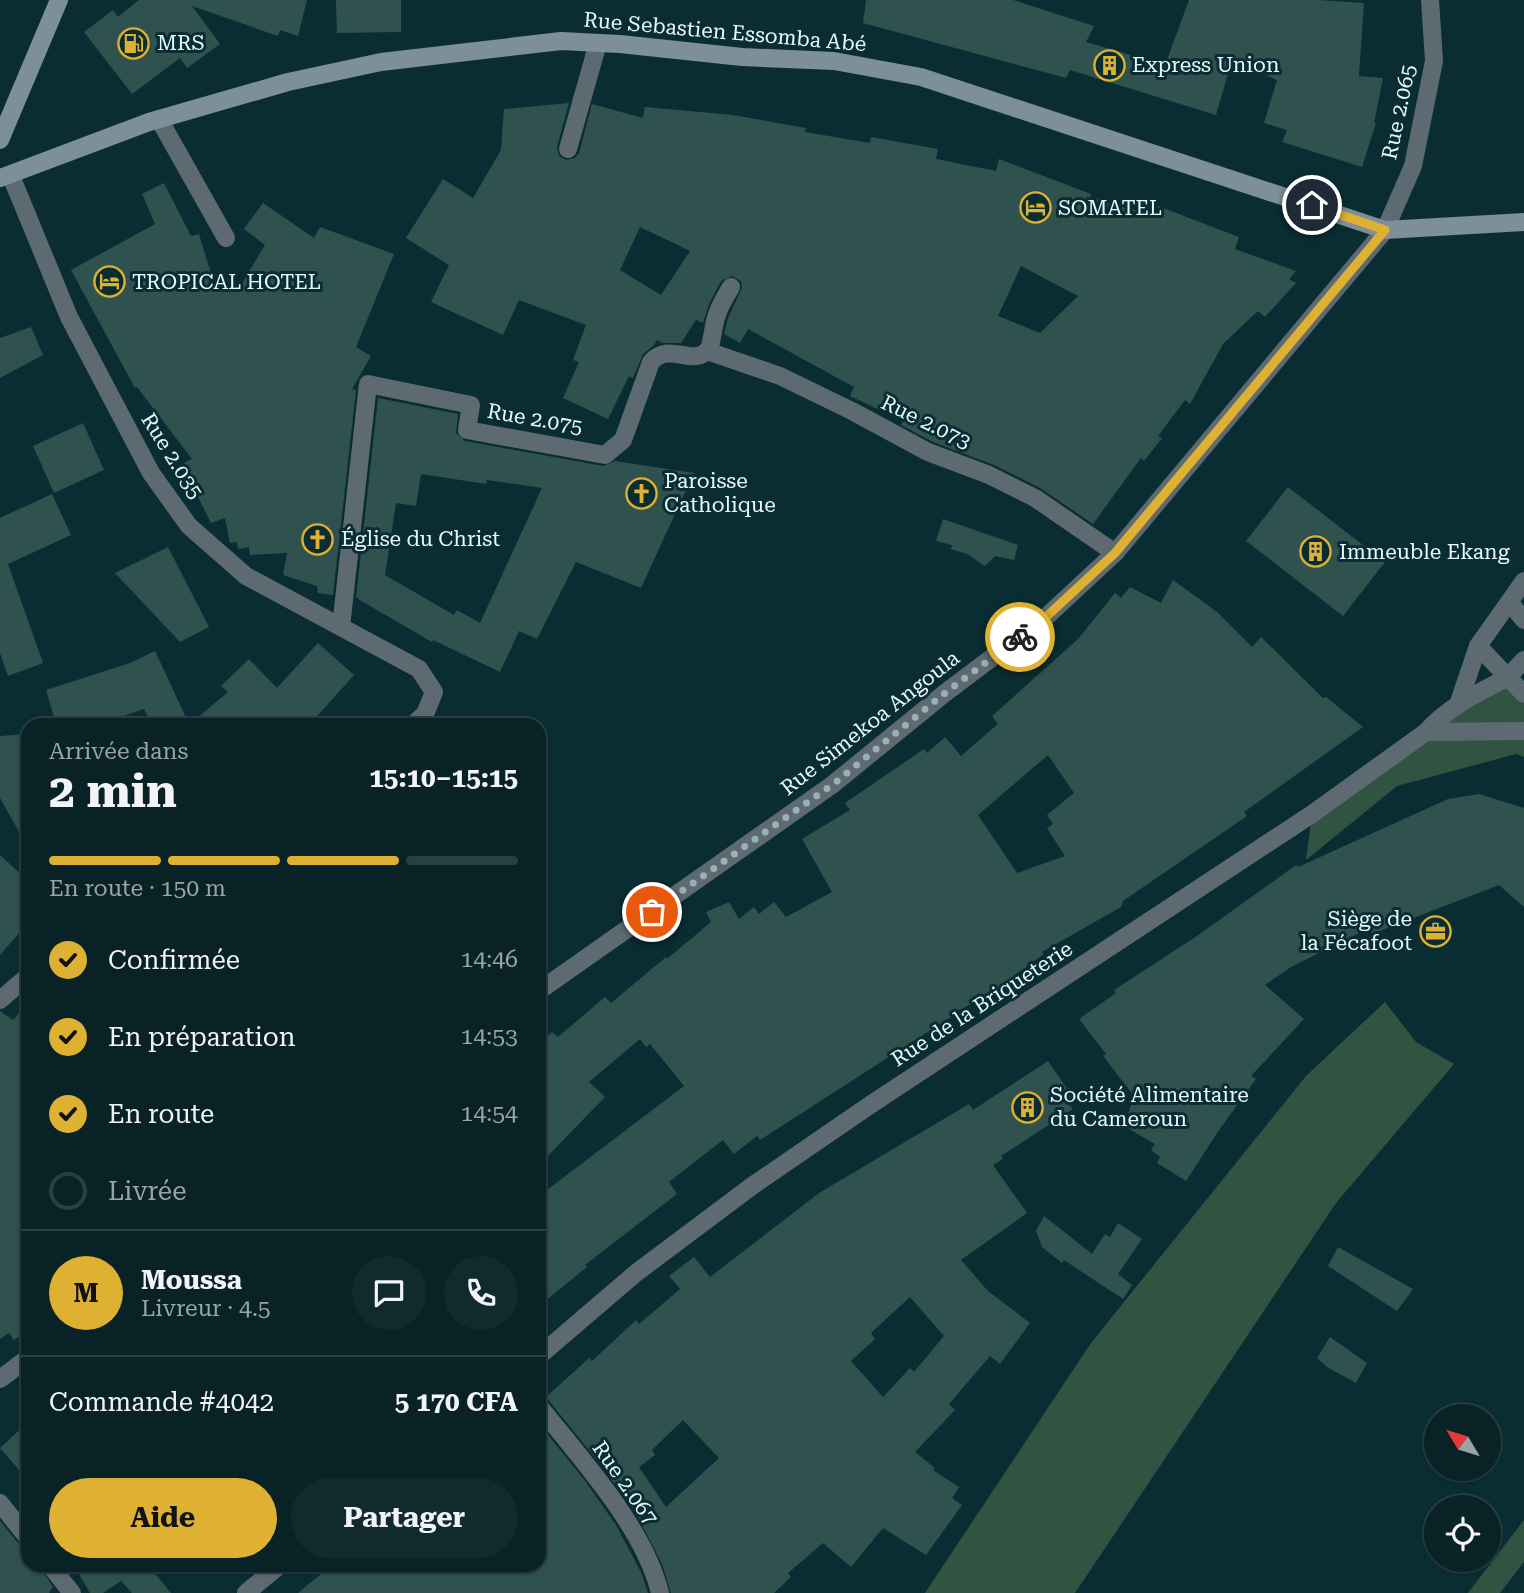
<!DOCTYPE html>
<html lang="fr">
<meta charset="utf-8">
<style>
body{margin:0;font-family:"Roboto Serif",serif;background:#112a2e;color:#f1f3f6;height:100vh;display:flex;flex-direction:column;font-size:26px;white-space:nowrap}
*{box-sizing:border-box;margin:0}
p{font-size:23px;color:#98a4a7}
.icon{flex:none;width:38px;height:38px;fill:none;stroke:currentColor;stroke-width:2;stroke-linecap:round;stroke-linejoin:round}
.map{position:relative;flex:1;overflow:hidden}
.sheet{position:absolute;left:21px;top:718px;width:525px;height:854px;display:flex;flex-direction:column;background:#082226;border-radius:21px;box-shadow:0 2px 5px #0004,0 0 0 2px #293f43}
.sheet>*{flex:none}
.needle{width:46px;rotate:308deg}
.controls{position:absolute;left:1424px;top:1404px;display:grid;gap:14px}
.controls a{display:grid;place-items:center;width:77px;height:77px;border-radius:50%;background:#082226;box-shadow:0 2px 5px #0004,0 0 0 2px #293f43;font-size:35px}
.pin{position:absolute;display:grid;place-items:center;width:60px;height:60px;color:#fff;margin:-30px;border:4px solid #fff;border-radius:50%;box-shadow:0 2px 7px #0007}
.courier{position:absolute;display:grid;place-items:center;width:70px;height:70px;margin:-35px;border:5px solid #deb133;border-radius:50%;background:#fff;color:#222;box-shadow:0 2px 9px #0007}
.headline em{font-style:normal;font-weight:700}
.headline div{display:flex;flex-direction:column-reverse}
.headline{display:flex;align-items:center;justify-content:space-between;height:119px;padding:0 28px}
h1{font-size:46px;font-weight:700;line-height:52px}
.bar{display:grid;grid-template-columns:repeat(4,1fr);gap:10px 7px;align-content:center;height:84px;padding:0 28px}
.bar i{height:9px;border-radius:5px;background:#293f43}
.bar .current{background:#deb133}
.bar p{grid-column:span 4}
.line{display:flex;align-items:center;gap:18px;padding:0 28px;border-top:2px solid #293f43}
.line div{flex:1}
.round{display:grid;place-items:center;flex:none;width:74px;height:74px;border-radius:37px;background:#112a2e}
ol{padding:0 28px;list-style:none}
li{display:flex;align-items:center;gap:21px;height:77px}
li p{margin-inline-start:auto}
li .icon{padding:7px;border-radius:50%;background:#deb133;color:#111;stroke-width:4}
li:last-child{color:#98a4a7}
li i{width:38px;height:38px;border:4px solid #293f43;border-radius:50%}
.cta{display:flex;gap:14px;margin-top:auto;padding:14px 28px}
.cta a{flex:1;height:80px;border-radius:42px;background:#deb133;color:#111;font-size:28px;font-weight:700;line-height:80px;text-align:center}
.cta a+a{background:#112a2e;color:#f1f3f6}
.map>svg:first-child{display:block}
.green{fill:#315442}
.building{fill:#30524e;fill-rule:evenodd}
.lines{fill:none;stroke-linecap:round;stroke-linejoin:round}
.minor{stroke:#5e6a71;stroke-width:18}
.tertiary{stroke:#5e6a71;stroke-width:18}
.secondary{stroke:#7c8f9a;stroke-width:18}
.done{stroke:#99b1b6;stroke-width:7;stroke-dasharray:0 12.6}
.route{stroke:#deb133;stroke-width:9}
.labels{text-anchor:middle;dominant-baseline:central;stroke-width:6;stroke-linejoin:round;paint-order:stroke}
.street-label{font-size:21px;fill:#e6f8fc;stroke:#0a2d33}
.poi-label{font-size:21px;fill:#e6f8fc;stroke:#0a2d33;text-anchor:start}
</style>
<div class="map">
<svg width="1524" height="1593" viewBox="0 0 1524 1593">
<rect width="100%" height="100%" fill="#0a2d33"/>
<g class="green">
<polygon points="1507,678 1524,694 1524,757 1516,754 1397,786 1306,860 1312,814"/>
<polygon points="1385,1002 1416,1042 1454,1064 1336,1203 1075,1593 925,1593 1091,1343 1306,1076"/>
<polygon points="1524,1520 1524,1562 1500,1593 1468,1593"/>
</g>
<g class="building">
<polygon points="139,0 307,0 298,36 280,30 278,36 192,6 220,44 187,68 180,58 132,94 84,32 113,10 118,17"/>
<polygon points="336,0 401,0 401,32 337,33"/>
<polygon points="866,0 1013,0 1094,26 1086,42 1165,65 1189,0 1318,0 1364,3 1359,76 1383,78 1374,123 1376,123 1362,167 1282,142 1287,130 1264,123 1277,80 1232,60 1216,115 1070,70 1066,78 863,23"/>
<path d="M569,103L557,147L559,156L566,160L575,158L579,153L592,104L643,118L645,107L733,115L806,128L805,132L870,143L871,137L938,149L936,159L996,171L999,159L1091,194L1090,197L1155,216L1158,206L1239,237L1235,249L1296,271L1289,279L1296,283L1265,317L1258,311L1223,344L1190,404L1185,400L1158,436L1162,438L1144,461L1141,458L1093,524L1040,488L994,465L933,442L901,425L903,421L850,396L854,387L748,329L740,343L724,334L728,318L742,288L741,281L732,276L721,281L709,304L703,323L696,320L681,343H663L657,340L654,345L643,354L633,378L629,376L608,419L563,398L579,362L573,360L586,325L519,300L503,335L431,302L449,265L406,238L443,179L473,198L501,150L504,109ZM640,227L690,251L661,295L620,270ZM1021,266L1078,296L1040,333L998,316Z"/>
<polygon points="164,183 191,236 199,234 216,290 227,279 238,290 265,245 244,229 263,203 314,238 320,227 394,254 356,347 371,356 352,389 356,390 333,595 318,593 317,586 283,575 287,553 250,555 249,547 238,549 237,542 230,543 225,518 211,523 190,481 191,480 184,463 192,459 137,387 135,388 71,270 155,224 142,194"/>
<polygon points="31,327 43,355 0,378 0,338"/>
<path d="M378,398L458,414L456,433L465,441L603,466L615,461L694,473L641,588L576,562L537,639L519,631L500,672L433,640L432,642L358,599L359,598H356ZM421,474L486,484L487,480L542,488L480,623L457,610L454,615L385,575L396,503L416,506Z"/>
<polygon points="83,423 104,470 54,493 33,446"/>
<polygon points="1288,487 1385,562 1343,616 1246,541"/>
<polygon points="52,494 71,535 8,564 43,663 8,676 0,653 0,518"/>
<polygon points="943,519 1018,545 1014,560 995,556 985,566 967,554 951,549 952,545 936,541"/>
<polygon points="168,547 209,627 180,642 115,573"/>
<path d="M1173,580L1217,612L1252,647L1261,637L1323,698L1326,697L1363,727L1244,812L1247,816L1123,901L1121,907L1042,952L1044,954L993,991L994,993L953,1013L954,1015L760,1140L757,1136L734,1154L723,1140L669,1182L677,1194L585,1265L587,1267L539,1306V1196L684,1086L650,1044L646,1047L640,1039L589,1082L605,1097L539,1165V1046L552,1032L558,1037L605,997L611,1003L666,957L667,959L711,922L706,912L729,902L739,919L754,907L759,914L774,902L786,917L832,892L802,839L850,810L845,803L924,749L927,753L945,737L961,756L998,724L992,716L1078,639L1115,593L1121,598L1130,587L1161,603ZM1048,755L1074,793L1047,815L1053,824L1047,828L1065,856L1017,873L978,815Z"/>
<polygon points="318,643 354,675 310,724 190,724 228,692 221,686 249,659 277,688"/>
<polygon points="155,651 189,724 151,724 144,709 106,722 104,716 74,724 56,724 46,690 130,663"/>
<polygon points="28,734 28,848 0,798 0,736"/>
<polygon points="1479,794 1524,808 1524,907 1499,885 1372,934 1369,928 1291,967 1265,985 1304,1019 1251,1076 1256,1079 1217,1133 1186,1181 1157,1163 1160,1157 1151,1150 1155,1144 1124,1126 1134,1096 1103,1056 1106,1054 1079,1019 1116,993 1114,990 1197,936 1296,865 1298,867 1448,799"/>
<polygon points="0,855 28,881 28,923 0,955"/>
<polygon points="28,1003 28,1331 14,1340 9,1333 0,1339 0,1011 13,1020"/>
<path d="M1048,1061L1074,1099L1067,1103L1073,1109L1001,1156L1003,1159L993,1165L1027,1213L961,1260L988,1291L1030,1323L1000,1364L990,1356L949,1404L955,1410L915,1452L935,1468L933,1470L959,1487L952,1498L962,1505L926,1555L883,1528L851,1567L823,1543L788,1573L791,1577L774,1593H671L662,1564L636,1513L600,1464L546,1397L589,1358L592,1361L636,1320L639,1324L680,1289L669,1276L694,1257L710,1277L819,1193L969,1104L973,1110ZM910,1297L944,1336L914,1372L910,1368L883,1397L851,1361L875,1339L871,1333ZM683,1420L719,1458L666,1507L639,1467L655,1455L652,1450Z"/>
<polygon points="1044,1216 1092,1254 1105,1234 1110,1237 1118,1223 1142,1239 1118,1274 1132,1285 1123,1299 1064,1260 1062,1263 1042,1247 1036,1231"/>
<polygon points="1338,1247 1413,1289 1397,1311 1328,1266"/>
<polygon points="1330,1337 1367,1363 1356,1383 1327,1367 1317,1358"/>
<polygon points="28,1422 28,1480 0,1448"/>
<polygon points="539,1424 583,1478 616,1525 641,1572 648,1593 298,1593 333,1564 539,1564"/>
<polygon points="0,1521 28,1555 28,1564 38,1564 53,1587 49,1593 0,1593"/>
<polygon points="73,1564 147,1564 171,1593 132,1593 121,1581 103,1593 90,1593"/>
</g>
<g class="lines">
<g class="minor">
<polyline points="159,119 226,238"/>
<polyline points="568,149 598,43"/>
<polyline points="11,176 69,317 151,473 189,526 246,576 419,669 434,692 425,714 414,724"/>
<polyline points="707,351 780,376 852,411 928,452 989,475 1035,498 1115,553"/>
<path d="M341,627L368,384L471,405L467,430L605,455L623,440L651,362C668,342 691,365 706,352C712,347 711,338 713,332C715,314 722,302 731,287"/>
<polyline points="1459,702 1478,646"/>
<polyline points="0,1000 28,976"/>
<path d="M539,1356L636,1273L752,1186L870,1105L1312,814L1426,732C1448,707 1477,693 1507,678"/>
<path d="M539,1406C581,1459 644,1527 660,1593"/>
<polyline points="0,1503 28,1538"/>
<polyline points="49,1564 72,1593"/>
<polyline points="246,1593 281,1564"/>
</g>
<g class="tertiary">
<polyline points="1524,581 1478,646 1524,694"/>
<polyline points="1510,603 1524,620"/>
<polyline points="1507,678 1524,660"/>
<polyline points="1426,732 1524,731"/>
<polyline points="539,991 832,785 945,693 1046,617 1115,553 1385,230 1413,166 1434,61 1430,0"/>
<polyline points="0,1379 28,1358"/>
</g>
<g class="secondary">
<polyline points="0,140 59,0"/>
<polyline points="0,178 149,122 288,82 381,62 561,41 620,44 742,57 834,61 921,77 1385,230 1524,222"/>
</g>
</g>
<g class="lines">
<polyline class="done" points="652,912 832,785 945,693 1020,637"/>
<polyline class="route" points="1020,637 1046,617 1115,553 1385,230 1312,205"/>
</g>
<defs>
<symbol id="fuel-ring" viewBox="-11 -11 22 22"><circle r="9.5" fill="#0a2d33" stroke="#deb133" stroke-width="1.5"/><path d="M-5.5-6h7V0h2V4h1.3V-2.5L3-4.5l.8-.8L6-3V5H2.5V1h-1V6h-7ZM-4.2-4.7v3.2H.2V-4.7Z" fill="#deb133"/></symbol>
<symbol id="building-ring" viewBox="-11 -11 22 22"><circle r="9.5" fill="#0a2d33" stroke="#deb133" stroke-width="1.5"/><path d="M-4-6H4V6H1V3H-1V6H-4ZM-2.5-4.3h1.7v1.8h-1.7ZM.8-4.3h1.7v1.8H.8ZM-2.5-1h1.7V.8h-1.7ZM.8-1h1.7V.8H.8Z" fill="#deb133"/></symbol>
<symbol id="hotel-ring" viewBox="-11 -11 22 22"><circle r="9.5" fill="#0a2d33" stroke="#deb133" stroke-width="1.5"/><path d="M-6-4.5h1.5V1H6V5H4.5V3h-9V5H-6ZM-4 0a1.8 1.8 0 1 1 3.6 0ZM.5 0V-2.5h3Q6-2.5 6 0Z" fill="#deb133"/></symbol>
<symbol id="church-ring" viewBox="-11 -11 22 22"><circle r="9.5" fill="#0a2d33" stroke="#deb133" stroke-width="1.5"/><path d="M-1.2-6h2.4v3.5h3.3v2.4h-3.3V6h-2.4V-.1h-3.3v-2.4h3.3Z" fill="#deb133"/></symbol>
<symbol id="office-ring" viewBox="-11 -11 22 22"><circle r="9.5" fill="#0a2d33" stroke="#deb133" stroke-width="1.5"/><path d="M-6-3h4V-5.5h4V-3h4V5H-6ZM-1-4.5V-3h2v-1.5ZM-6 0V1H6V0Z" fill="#deb133"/></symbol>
</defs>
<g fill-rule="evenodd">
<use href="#fuel-ring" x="116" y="26" width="35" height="35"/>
<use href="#building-ring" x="1092" y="48" width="35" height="35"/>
<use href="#hotel-ring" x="1018" y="190" width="35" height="35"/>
<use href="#hotel-ring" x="92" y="264" width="35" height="35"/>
<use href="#church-ring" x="624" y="476" width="35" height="35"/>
<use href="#church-ring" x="300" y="522" width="35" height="35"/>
<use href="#building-ring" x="1298" y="534" width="35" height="35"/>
<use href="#office-ring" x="1418" y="914" width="35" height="35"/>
<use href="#building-ring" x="1010" y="1090" width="35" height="35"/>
</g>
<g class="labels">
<g class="street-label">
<text transform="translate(725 32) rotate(5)">Rue Sebastien Essomba Abé</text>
<text transform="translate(1399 112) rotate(-78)">Rue 2.065</text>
<text transform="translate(535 419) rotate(10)">Rue 2.075</text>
<text transform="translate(926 422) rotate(26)">Rue 2.073</text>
<text transform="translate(172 456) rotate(58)">Rue 2.035</text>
<text transform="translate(870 723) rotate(-38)">Rue Simekoa Angoula</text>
<text transform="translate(982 1004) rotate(-33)">Rue de la Briqueterie</text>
<text transform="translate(625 1483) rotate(55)">Rue 2.067</text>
</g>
<g class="poi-label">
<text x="157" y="43">MRS</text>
<text x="1132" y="65">Express Union</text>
<text x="1058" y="208">SOMATEL</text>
<text x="132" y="282">TROPICAL HOTEL</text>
<text x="664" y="481">Paroisse<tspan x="664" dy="24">Catholique</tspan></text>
<text x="341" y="539">Église du Christ</text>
<text x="1339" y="552">Immeuble Ekang</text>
<text x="1412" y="919" text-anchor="end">Siège de<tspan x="1412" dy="24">la Fécafoot</tspan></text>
<text x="1050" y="1095">Société Alimentaire<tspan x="1050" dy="24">du Cameroun</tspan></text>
</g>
</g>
</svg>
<div class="controls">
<a><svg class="needle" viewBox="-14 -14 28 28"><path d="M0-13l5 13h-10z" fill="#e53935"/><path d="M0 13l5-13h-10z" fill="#98a4a7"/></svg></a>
<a><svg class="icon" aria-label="locate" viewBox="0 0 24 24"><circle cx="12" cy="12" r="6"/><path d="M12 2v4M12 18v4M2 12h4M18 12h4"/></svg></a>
</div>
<div class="pin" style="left:652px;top:912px;background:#ea580c"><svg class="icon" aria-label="bag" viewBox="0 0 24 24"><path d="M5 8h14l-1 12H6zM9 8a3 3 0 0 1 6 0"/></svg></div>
<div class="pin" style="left:1312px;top:205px;background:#1f2937"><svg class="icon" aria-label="home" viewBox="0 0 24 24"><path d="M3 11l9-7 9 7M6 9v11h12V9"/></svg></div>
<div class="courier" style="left:1020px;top:637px"><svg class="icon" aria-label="bike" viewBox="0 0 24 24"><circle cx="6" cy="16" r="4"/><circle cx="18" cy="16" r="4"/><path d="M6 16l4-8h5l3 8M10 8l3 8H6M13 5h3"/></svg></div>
<section class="sheet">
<div class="headline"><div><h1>2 min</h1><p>Arrivée dans</p></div><em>15:10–15:15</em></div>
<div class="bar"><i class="current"></i><i class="current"></i><i class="current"></i><i></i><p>En route · 150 m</p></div>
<ol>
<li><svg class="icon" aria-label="check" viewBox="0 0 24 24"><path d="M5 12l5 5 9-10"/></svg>Confirmée<p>14:46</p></li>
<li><svg class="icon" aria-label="check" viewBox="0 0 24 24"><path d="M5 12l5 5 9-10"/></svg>En préparation<p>14:53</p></li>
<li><svg class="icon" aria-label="check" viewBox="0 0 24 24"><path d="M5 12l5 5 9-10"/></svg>En route<p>14:54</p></li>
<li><i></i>Livrée</li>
</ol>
<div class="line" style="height:126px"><b class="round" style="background:#deb133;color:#111">M</b><div><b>Moussa</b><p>Livreur · 4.5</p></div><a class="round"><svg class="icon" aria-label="chat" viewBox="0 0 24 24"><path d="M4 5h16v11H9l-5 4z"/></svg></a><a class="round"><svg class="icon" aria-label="phone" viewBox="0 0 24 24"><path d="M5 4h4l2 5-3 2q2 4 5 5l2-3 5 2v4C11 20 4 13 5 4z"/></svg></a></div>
<div class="line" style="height:91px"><div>Commande #4042</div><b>5 170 CFA</b></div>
<div class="cta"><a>Aide</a><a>Partager</a></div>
</section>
</div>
